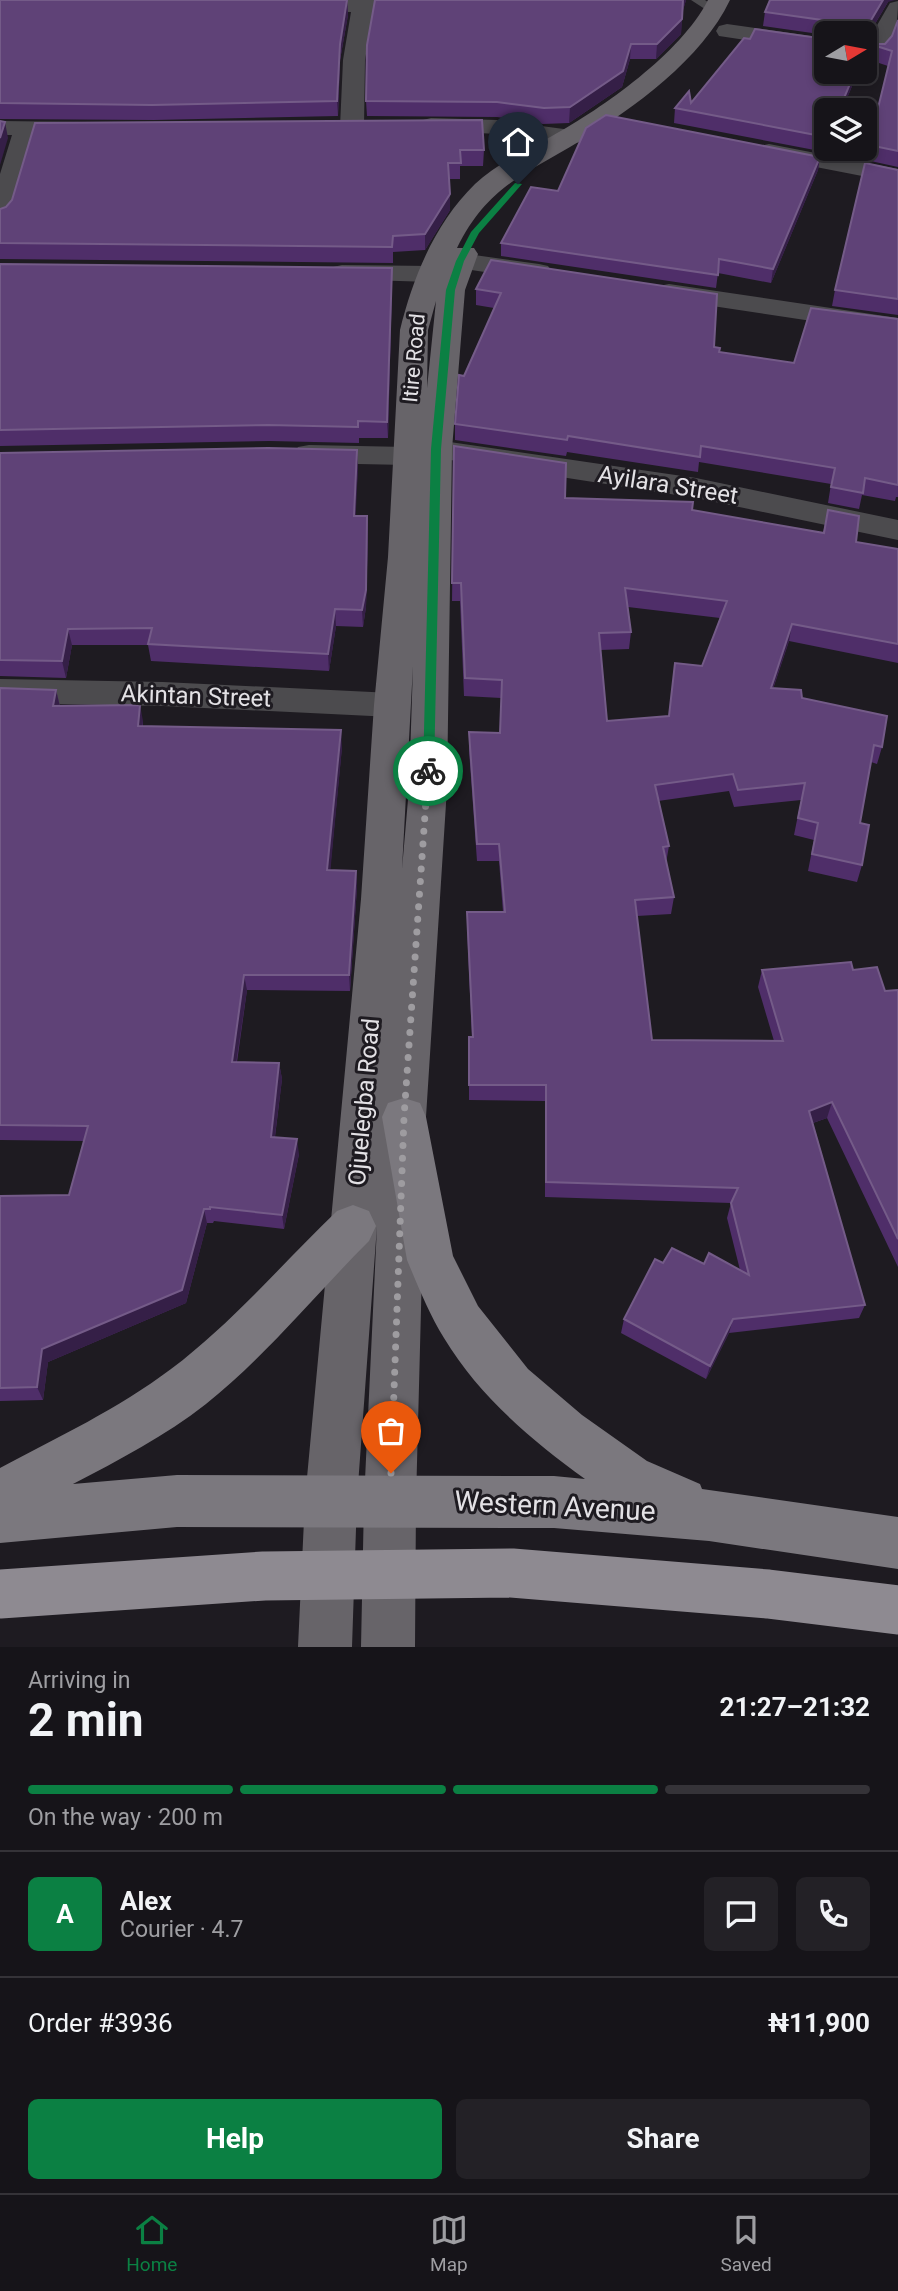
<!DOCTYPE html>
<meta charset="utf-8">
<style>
body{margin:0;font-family:Roboto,sans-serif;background:#232126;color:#f1f3f6;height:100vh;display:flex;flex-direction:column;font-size:26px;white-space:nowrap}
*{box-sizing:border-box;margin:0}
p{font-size:23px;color:#9e9ea2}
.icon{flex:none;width:38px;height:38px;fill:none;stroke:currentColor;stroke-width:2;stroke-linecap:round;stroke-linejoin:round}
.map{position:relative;height:1647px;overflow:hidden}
.sheet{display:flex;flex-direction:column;background:#161419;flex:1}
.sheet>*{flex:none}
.needle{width:46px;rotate:80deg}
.fabs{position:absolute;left:814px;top:21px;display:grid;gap:14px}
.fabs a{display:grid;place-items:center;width:63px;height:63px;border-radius:10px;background:#161419;box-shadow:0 4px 10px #0003,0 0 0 2px #353338;font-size:35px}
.pin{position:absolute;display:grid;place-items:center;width:60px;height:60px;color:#fff;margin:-72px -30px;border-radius:50% 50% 50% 0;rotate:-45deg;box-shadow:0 0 7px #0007}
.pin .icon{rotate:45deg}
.courier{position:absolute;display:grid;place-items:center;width:70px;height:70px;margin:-35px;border:5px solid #0b8043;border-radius:50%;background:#fff;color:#222;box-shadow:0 2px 9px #0007}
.overview em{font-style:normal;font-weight:700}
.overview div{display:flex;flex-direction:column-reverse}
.overview{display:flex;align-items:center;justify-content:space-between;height:119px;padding:0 28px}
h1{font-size:46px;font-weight:700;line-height:52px}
.bar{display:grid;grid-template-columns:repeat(4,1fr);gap:10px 7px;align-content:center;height:84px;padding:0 28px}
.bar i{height:9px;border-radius:5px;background:#353338}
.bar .current{background:#0b8043}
.bar p{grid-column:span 4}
.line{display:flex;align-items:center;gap:18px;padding:0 28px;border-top:2px solid #353338}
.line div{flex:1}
.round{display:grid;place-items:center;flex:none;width:74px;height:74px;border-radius:10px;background:#232126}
.cta{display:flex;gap:14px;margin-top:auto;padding:14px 28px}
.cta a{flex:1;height:80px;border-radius:10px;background:#0b8043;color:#fff;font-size:28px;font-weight:700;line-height:80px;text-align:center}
.cta a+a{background:#232126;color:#f1f3f6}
.dock{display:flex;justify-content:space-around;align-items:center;height:98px;border-top:2px solid #353338;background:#161419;font-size:19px;color:#9e9ea2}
.dock a{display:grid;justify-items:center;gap:4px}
.dock .current{color:#0b8043}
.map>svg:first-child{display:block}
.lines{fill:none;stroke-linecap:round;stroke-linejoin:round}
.service{fill:#4c4b4e;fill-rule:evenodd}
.minor{fill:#4c4b4e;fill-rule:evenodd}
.secondary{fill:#676469;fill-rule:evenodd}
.primary{fill:#7b787e;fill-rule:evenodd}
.motorway-bridge{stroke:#8e8a91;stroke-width:49}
.wall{fill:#4f2e69;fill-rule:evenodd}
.shaded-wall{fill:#351f47}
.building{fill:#5f4277;stroke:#745b88;stroke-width:2;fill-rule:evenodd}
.route{fill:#0b8043}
.done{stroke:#9e9ca0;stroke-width:7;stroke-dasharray:0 12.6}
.labels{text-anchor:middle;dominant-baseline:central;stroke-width:6;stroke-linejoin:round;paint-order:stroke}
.far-street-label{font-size:21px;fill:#e3e1e5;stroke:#1e1b21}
.street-label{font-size:24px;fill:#e3e1e5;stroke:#1e1b21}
.near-street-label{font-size:28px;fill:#e3e1e5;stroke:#1e1b21}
</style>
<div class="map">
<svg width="898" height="1647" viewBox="0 0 898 1647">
<rect width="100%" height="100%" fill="#1e1b21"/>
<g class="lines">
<polygon class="service" points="691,0 705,0 721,11 711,13"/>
<g class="minor">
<polygon points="297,0 490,0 487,5 460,10 373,12 365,60 364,127 360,132 352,134 344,132 340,127 343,60 351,12 291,11 288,6"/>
<path d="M898,1C898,24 895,37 882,56H866L864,48L887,8L890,3Z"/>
<polygon points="727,24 826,38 826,52 719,36 716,31 719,26"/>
<polygon points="431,118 497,120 571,130 580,132 583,137 580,142 571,144 497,134 423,130 419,125 423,120"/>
<polygon points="0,121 83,122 91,124 95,129 91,134 36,136 13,216 9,221 0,224 0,174 12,135 0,135"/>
<polygon points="769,144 898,169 898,183 760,156 757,151 760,146"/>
<polygon points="460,253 539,264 548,266 552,272 548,278 539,280 451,267 447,261 451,255"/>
<polygon points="342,265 432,266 441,268 445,274 441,280 432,282 333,279 329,273 333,267"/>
<polygon points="669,284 898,318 898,334 659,298 656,292 659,286"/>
<polygon points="436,440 696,478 898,520 898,540 696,498 425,456 421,449 425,442"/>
<polygon points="309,445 407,447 418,449 422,456 418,463 407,465 309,463 298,461 294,454 298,447"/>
<polygon points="0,679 163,682 392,693 404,696 409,705 404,714 392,717 163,706 0,703"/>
</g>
<path class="secondary" d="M708,0H730C702,59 634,108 580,141C524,175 488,186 457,248H474L478,254L465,290L452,449L447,788L426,1117L416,1501L415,1647H361L364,1501L377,1226L357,1499L352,1647H298L305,1499L361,899L374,705L388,557L400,330C413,277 435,223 475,184C497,163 526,151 552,136C603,108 681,53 708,0ZM436,301L427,388L428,330ZM413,666L409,788L402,869Z"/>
<path class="primary" d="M404,1098L420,1103L426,1117L453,1256L478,1306L528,1369L582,1415L647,1461L700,1484L702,1489L898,1517V1569L709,1541L554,1528L177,1527L0,1543V1468C58,1437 118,1409 171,1369C232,1323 282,1264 337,1211L353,1205L369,1211L376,1226L369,1241C315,1295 266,1356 206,1404C165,1436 119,1460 73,1484L177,1475L554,1476L585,1479C531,1440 479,1396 444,1338C429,1314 418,1286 407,1260L382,1117L388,1103Z"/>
<polyline class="motorway-bridge" points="0,1594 264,1576 512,1573 768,1594 898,1610"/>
</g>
<g class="wall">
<polygon points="0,0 347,0 348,15 340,60 338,116 154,120 0,119"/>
<polygon points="375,0 686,0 682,13 681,34 656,59 630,59 622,87 569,123 543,124 497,117 367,116 366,101"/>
<polygon points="888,2 866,39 867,43 864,56 864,33 826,33 826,35 763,26 765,12"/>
<polygon points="898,20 898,167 866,160 888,66 867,59 870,44 885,44 892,36"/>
<polygon points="750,39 858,72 842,110 826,110 826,149 825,152 674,123 675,108 691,103"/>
<polygon points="35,123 484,150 483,166 460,166 460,179 449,179 450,210 425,250 393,252 393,263 0,259 0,209 6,207 12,200"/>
<polygon points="820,157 818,170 771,283 718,273 716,288 501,256 501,243 558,191"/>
<polygon points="898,170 898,315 832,306 835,290"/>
<polygon points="491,260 714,347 720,352 794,363 898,319 898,497 896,497 895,501 862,495 859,509 828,503 831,484 699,462 698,472 567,452 566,456 455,440 455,424 464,376 494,308 476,305 476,289"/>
<polygon points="0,264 392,284 388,438 359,438 359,443 270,441 0,446"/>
<path d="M454,446L565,498L692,510L823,533L828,510L856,542L898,549V663L789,641L773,689L802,698L882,747L877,764L871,762L860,823L862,865L857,882L808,871L814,840L794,835L801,800L734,807L729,791L658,801L669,846L666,863L674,897L671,914L637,916L652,1040L774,1041L758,987L762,970H853L885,991L898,990V1267L827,1118L813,1123L865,1305L859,1318L729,1333L706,1379L621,1333L624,1319L663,1263L704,1264L740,1270L727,1218L731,1203L545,1197V1101L469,1100V1037H472L467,929V912H503L499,861H477L469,750V732L500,733L501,698L464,696L460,601H452ZM628,607L720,618L702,666L668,716L607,721L600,650L629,649L631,632Z"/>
<polygon points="0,453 358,467 355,516 367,516 368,532 366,607 363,627 336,626 329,671 151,661 148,645 72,645 66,678 0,676"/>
<polygon points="0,688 56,690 60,706 143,721 143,726 342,747 330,870 356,871 357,887 350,991 247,990 237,1062 279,1063 282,1079 275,1137 299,1154 284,1229 214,1221 213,1223 207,1223 186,1303 48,1362 43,1400 0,1401 0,1196 69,1195 84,1141 0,1140"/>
</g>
<g class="shaded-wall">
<polygon points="347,0 348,15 340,60 338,116 337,101 340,44"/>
<polygon points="683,0 686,0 681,18"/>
<polygon points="883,0 895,0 888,2 864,42 864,32"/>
<polygon points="682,19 681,34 656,59 657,44"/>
<polygon points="631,44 630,59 622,87 569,123 570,107"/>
<polygon points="855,72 858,72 842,110 839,110"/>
<polygon points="5,122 8,138 0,165 0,138"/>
<polygon points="820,157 818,170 771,283 773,269"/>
<polygon points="450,194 450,210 425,250 425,234"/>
<polygon points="392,268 392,284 388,438 387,422"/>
<polygon points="357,450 358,467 355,533 354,516"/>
<polygon points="367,516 368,532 366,607 363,627 362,610"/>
<polygon points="335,609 336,626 329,671 328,654"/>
<polygon points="792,624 789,641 767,706 771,688"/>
<polygon points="68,629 72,645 66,678 62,661"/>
<polygon points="56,690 60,707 53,706"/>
<polygon points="140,705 143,721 141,742 138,726"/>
<polygon points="341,730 342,747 329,886 327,870"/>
<polygon points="356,871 357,887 350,991 349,975"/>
<polygon points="244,975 247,990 234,1077 232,1062"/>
<polygon points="279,1063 282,1079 273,1151 271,1137"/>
<polygon points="832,1102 827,1118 804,1126 809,1111"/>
<polygon points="297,1139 299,1154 284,1229 282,1215"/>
<polygon points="204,1209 207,1223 186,1303 48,1362 43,1400 37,1387 42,1349"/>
<polygon points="733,1319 729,1333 706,1379 710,1366"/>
</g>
<g class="building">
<polygon points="0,0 347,0 340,44 337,101 152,105 0,103"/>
<polygon points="375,0 683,0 682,19 657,44 631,44 623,71 570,107 544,108 497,102 366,101 367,45"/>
<polygon points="770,0 883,0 864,32 867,43 864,49 864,33 830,33 829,21 765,12"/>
<polygon points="898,20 898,151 869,145 892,51 870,44 885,44 892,36"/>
<polygon points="755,29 826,39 826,72 855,72 839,110 826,110 826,137 675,108 689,91 691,103 744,38 750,39"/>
<polygon points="606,115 820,157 773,269 719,259 718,275 501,243 531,187 558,191 586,128"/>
<polygon points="482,120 484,150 460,150 461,163 448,163 450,194 425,234 393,236 392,247 0,243 0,209 6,207 12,200 35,123"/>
<polygon points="0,121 5,122 0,138"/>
<polygon points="865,163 898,170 898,299 835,290"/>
<polygon points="491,260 717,294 714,347 720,348 719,352 794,363 811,308 898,319 898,485 865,478 863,493 831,487 835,468 701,446 700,457 568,436 567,440 455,424 459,375 464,376 501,293 476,289"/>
<polygon points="0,264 392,268 387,422 358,421 358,427 268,425 0,430"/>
<path d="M454,446L566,463L565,498L693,502L692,510L824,533L828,510L859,516L856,542L898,549V644L792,624L771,688L801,690L802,698L887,716L882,747L874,745L860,823L869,825L862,865L812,854L818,823L798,818L805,783L738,790L733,774L655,785L669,846L663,847L674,897L635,900L652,1040L783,1041L762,970L851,962L853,970L877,967L885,991L898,990V1239L832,1102L809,1111L865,1305L733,1319L710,1366L624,1319L655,1259L663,1263L672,1248L704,1264L709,1253L749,1275L731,1203L738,1188L546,1182V1085H469V1037H473L467,912H505L499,844H477L469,732L500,733L502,680L465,678L461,583H452ZM625,588L727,601L702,666L675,663L669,716L607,721L599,633L631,632Z"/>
<polygon points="268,448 357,450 354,516 367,516 366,590 362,610 335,609 328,654 148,644 152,628 68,629 62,661 0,660 0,453"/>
<polygon points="0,688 56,690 53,706 140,705 138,726 341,730 327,870 356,871 349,975 244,975 232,1062 279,1063 271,1137 297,1139 282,1215 210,1207 210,1209 204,1209 182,1290 42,1349 37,1387 0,1388 0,1196 69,1195 88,1126 0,1125"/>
</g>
<polygon class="route" points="515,183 522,184 479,233 464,261 455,290 441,449 434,771 428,775 423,771 431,449 446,290 456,261 471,232"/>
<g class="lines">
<polyline class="done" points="391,1473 404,1117 428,771"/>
</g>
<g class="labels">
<g class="far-street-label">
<text transform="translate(414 358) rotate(-85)">Itire Road</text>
</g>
<g class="street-label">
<text transform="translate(668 485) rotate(9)">Ayilara Street</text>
<text transform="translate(196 696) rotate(2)">Akintan Street</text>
<text transform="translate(364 1102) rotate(-85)">Ojuelegba Road</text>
</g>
<g class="near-street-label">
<text transform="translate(555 1506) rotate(3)">Western Avenue</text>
</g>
</g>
</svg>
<div class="fabs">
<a><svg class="needle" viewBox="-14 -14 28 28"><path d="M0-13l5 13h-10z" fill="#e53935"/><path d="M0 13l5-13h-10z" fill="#9e9ea2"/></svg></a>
<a><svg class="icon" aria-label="layers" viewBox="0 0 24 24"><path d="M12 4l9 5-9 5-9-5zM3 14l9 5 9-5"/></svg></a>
</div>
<div class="pin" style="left:391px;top:1473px;background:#ea580c"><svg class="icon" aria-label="bag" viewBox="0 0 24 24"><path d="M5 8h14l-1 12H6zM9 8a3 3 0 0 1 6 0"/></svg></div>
<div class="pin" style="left:518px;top:184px;background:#1f2937"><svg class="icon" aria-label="home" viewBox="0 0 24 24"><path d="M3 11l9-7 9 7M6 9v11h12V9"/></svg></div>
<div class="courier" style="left:428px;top:771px"><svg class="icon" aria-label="bike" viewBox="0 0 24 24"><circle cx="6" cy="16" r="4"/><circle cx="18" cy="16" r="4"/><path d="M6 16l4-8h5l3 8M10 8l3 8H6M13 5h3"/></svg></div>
</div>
<section class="sheet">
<div class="overview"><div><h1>2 min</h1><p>Arriving in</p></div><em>21:27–21:32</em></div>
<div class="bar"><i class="current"></i><i class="current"></i><i class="current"></i><i></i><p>On the way · 200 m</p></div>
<div class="line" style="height:126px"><b class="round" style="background:#0b8043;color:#fff">A</b><div><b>Alex</b><p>Courier · 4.7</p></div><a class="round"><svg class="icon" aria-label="chat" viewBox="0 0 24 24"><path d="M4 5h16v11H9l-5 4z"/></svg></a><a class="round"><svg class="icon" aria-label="phone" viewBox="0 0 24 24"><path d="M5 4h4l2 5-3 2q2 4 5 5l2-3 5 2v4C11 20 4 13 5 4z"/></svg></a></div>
<div class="line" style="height:91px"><div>Order #3936</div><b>₦11,900</b></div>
<div class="cta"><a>Help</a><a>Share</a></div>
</section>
<nav class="dock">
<a class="current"><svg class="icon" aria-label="home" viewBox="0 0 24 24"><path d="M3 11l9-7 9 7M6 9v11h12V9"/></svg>Home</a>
<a><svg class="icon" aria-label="map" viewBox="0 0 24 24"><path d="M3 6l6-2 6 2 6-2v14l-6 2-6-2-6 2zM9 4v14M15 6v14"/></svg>Map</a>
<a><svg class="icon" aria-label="saved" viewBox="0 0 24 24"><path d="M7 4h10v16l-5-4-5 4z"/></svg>Saved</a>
</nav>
